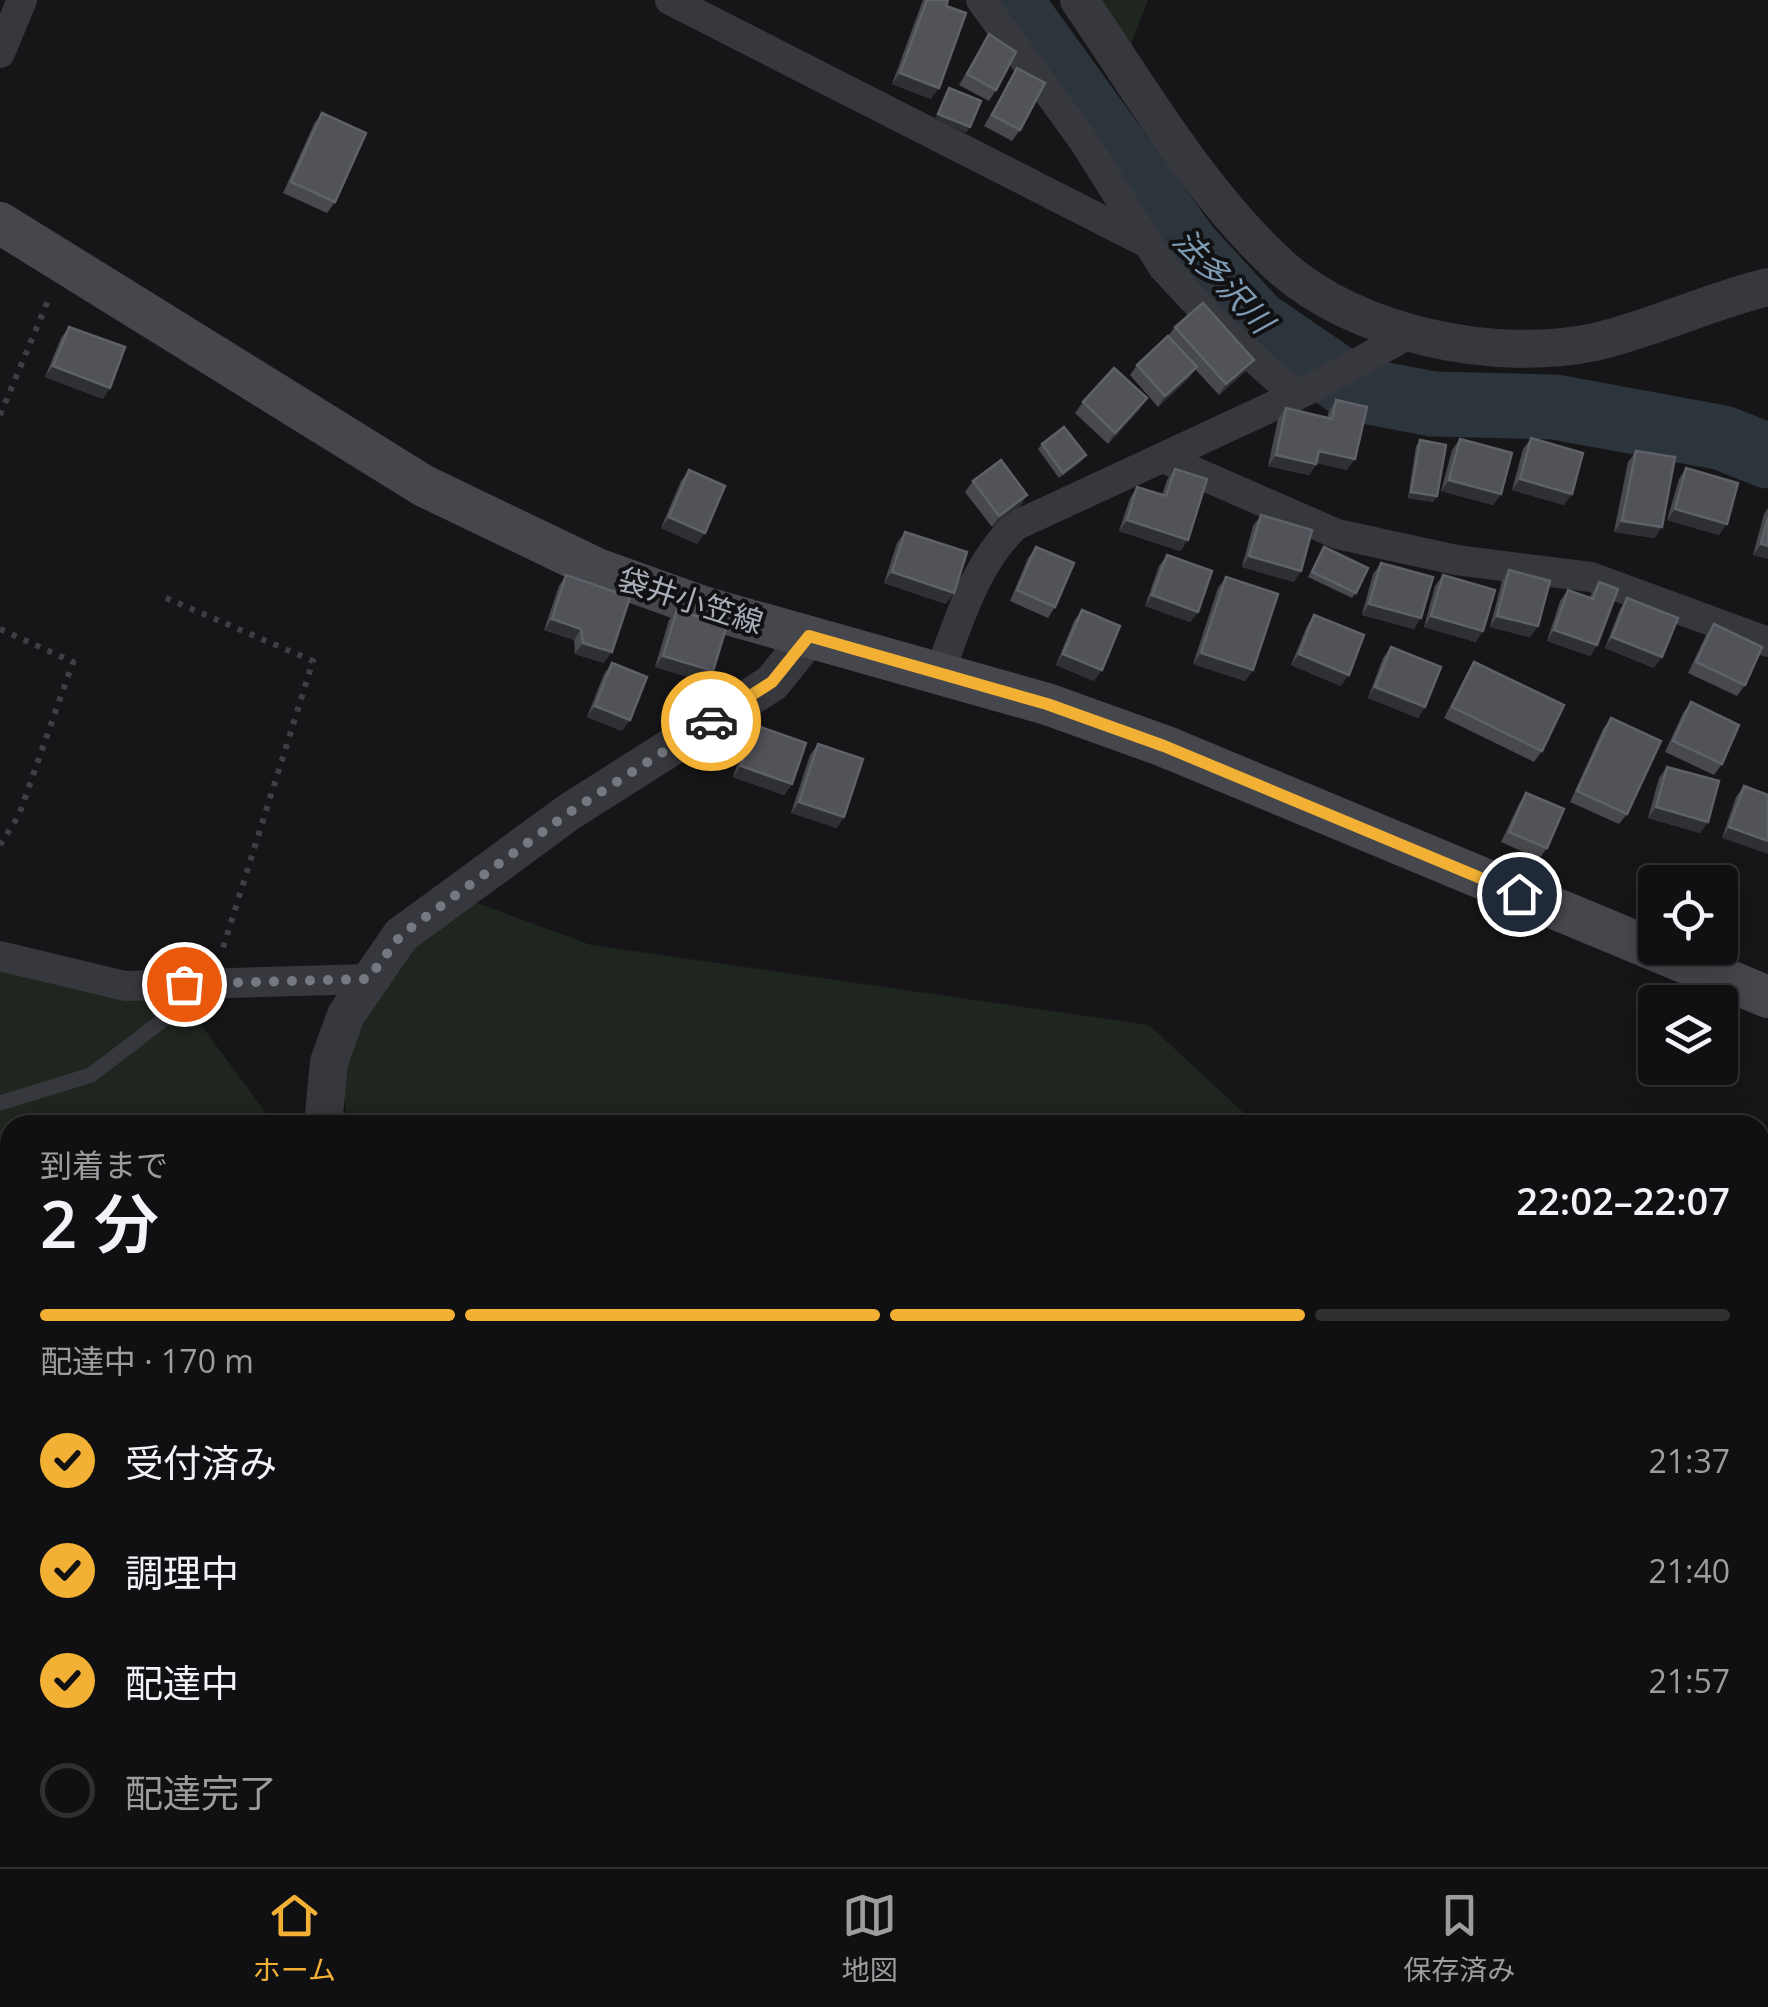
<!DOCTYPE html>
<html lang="ja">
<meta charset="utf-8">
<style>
body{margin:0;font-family:"Open Sans","Noto Sans JP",sans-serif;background:#19191b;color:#f1f3f6;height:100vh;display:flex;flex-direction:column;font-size:38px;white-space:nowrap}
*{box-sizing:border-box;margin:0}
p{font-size:32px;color:#9c9d9f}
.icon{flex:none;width:55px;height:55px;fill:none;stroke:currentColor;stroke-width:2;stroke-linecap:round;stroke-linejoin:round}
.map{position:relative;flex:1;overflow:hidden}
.sheet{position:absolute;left:0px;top:1115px;width:1770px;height:752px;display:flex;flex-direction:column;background:#101012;border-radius:30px 30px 0 0;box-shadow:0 5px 25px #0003,0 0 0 2px #303032}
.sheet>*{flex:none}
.fabs{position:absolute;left:1638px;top:865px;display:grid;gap:20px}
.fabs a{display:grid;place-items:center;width:100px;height:100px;border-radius:10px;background:#101012;box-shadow:0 5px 25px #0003,0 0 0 2px #303032;font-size:50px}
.pin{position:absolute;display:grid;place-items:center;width:85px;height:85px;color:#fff;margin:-42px;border:5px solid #fff;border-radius:50%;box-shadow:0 2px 10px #0007}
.courier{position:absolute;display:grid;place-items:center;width:100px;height:100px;margin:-50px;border:8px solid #f2b134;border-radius:50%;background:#fff;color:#222;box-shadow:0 2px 12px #0007}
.head em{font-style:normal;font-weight:600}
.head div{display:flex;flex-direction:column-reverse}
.head{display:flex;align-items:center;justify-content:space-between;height:170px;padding:0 40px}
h1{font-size:65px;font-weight:600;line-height:75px}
.bar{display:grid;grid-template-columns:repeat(4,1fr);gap:15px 10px;align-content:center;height:120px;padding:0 40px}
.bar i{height:12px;border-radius:8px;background:#303032}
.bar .active{background:#f2b134}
.bar p{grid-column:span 4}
ol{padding:0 40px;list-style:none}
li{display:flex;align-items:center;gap:30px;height:110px}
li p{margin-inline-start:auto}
li .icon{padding:10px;border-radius:50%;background:#f2b134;color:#111;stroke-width:4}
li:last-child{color:#9c9d9f}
li i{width:55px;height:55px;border:5px solid #303032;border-radius:50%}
.menu{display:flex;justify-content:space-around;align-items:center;height:140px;border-top:2px solid #303032;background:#101012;font-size:28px;color:#9c9d9f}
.menu a{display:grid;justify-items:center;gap:5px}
.menu .active{color:#f2b134}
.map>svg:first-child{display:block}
.green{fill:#1e261f}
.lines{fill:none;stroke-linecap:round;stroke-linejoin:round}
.river{stroke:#2c353c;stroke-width:65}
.path{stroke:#3d3f44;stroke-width:6;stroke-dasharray:5 8;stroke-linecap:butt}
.service{stroke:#37383d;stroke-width:15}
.minor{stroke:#37383d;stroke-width:30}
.tertiary{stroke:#37383d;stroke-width:38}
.secondary{stroke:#45474d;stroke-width:42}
.wall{fill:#47494d}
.shaded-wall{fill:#2f3033}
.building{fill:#525359;stroke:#5f6168;stroke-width:2.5}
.done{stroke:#757880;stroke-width:10;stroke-dasharray:0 18}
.route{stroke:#f2b134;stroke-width:12}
.labels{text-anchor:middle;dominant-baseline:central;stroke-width:8;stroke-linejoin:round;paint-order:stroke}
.street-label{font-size:30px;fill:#a8adb8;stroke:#111113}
.water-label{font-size:32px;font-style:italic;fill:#7f9bb3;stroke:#111113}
</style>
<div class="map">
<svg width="1768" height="1867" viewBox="0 0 1768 1867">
<rect width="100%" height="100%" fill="#161618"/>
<g class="green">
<polygon points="1093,0 1148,0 1130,47"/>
<polygon points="455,895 591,945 1149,1025 1245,1114 1245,1125 348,1125 336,1043"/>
<polygon points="0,954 176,991 275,1125 10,1125 10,1429 0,1434"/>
<polygon points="1141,1858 1260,1858 1267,1867 1142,1867"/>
</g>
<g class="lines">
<polyline class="river" points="1009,0 1188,248 1256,322 1354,389 1433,404 1555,407 1723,438 1768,456"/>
<g class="path">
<polyline points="0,415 50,296"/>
<polyline points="166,598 313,661 222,951"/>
<polyline points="0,629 73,662 19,815 0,845"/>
</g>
<polyline class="service" points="0,1103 91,1075 205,988"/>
<g class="minor">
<polyline points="670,0 1149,244"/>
<polyline points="981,0 1083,140 1163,267 1218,326 1296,396"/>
<polyline points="0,53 22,0"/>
<polyline points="1163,458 1337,534 1456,560 1591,577 1768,642"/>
<path d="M939,674C959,621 974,566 1015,526L1312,388L1409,334"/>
<polyline points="0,956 125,986 369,979"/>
<polyline points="1760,1369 1768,1366"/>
<polyline points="0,1769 10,1769"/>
<polyline points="208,1858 223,1867"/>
<polyline points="870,1858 872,1867"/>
<polyline points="1123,1858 1125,1867"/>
<polyline points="1407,1858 1413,1867"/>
<polyline points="1716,1867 1716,1858"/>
</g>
<g class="tertiary">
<path d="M1079,0C1141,90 1199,192 1280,266C1356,335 1496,363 1595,342C1653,329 1709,301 1768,287"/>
<polyline points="323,1125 329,1062 346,1015 401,935 569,812 772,683 809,637"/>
<polyline points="0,1855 10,1836"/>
</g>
<polyline class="secondary" points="0,223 424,486 597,569 703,607 1047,704 1164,746 1768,997"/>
</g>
<g class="wall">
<polygon points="923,0 948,0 931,99 892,84"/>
<polygon points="989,34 996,90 989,101 959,85"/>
<polygon points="1017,68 1020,130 1012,141 984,126"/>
<polygon points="322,113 335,202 327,213 283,193 314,124"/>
<polygon points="69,327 103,399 45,377 61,338"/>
<polygon points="1175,327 1254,360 1246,371 1219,395 1195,369 1189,378 1158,407 1130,375 1137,365 1168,336"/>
<polygon points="1336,400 1347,470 1317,463 1309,475 1268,466 1278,419 1286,408 1327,418 1329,411"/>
<polygon points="1083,402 1140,409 1108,444 1075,413"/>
<polygon points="1531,438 1564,505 1512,490 1523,449"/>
<polygon points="1460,439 1501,494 1493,505 1441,491 1452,450"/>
<polygon points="1420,440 1437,496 1433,502 1408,498 1416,446"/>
<polygon points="1042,444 1082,461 1059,478 1038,449"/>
<polygon points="1636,451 1655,538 1614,532 1628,462"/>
<polygon points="1686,468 1719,535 1667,520 1679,479"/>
<polygon points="1175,469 1188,540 1180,551 1119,531 1130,498 1137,487 1162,495 1167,480"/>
<polygon points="689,470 697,544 661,528 681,481"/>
<polygon points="973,481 1027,495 1020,506 992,527 965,492"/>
<polygon points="1768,508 1768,559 1753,555 1764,514"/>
<polygon points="1261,515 1294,582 1242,567 1253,526"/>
<polygon points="905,532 946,604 884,583 897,543"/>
<polygon points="1036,547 1055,607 1048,618 1010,601 1028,558"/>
<polygon points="1324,547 1356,593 1352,598 1308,577"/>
<polygon points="1167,555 1198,612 1190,622 1145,606 1159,566"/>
<polygon points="1381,563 1414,629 1362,615 1373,574"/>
<polygon points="1509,570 1538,626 1530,637 1490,627 1502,581"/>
<polygon points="566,575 604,663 575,654 574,640 544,630 559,586"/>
<polygon points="1443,575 1476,642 1424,627 1435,586"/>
<polygon points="1226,577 1253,670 1245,681 1193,664 1218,588"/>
<polygon points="1599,582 1597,645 1590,656 1547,641 1560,601 1568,590 1589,598"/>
<polygon points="1627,598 1654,668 1605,648 1620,609"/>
<polygon points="677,610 705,682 655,667 669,620"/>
<polygon points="1082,610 1094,681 1056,665 1074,621"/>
<polygon points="1314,615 1341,686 1291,665 1307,626"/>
<polygon points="1714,624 1745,685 1737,696 1688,673 1706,635"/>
<polygon points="1391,647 1425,707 1418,718 1368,698 1383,658"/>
<polygon points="1474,662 1542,751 1534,762 1444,718 1467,673"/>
<polygon points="612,663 622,731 587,717 604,674"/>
<polygon points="1691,702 1722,764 1714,775 1665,752 1683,713"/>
<polygon points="1611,718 1627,814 1619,824 1570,802 1603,729"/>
<polygon points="755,725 792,784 784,795 733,777 747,736"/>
<polygon points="818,744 837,828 791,813 810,755"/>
<polygon points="1667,767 1700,833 1648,818 1659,778"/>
<polygon points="1744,786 1768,795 1722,838 1736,797"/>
<polygon points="1526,793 1547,848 1539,859 1501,842 1519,804"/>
</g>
<g class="shaded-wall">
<polygon points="900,73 939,88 931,99 892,84"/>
<polygon points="938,114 970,127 966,133 934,119"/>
<polygon points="1254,360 1246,371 1219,395 1226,384"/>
<polygon points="53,366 110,388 103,399 45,377"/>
<polygon points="1197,367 1189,378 1158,407 1165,396"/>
<polygon points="1147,398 1140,409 1108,444 1115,433"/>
<polygon points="1319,451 1355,459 1347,470 1312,462"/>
<polygon points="1086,455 1082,461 1059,478 1063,473"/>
<polygon points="1276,455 1316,464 1309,475 1268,466"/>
<polygon points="1520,479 1572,494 1564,505 1512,490"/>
<polygon points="1449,480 1501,494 1493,505 1441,491"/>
<polygon points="1411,492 1437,496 1433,502 1408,498"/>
<polygon points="1027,495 1020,506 992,527 999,516"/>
<polygon points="1675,509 1727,524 1719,535 1667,520"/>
<polygon points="669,517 705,533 697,544 661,528"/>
<polygon points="1127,520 1188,540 1180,551 1119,531"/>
<polygon points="1622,521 1662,527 1655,538 1614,532"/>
<polygon points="1761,544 1768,546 1768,559 1753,555"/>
<polygon points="1249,556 1301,571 1294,582 1242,567"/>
<polygon points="892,572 954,593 946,604 884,583"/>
<polygon points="1152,595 1198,612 1190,622 1145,606"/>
<polygon points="1369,604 1421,618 1414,629 1362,615"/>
<polygon points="1431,616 1483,631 1476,642 1424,627"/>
<polygon points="1497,616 1538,626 1530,637 1490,627"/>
<polygon points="552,619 581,629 574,640 544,630"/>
<polygon points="1554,630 1597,645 1590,656 1547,641"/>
<polygon points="1612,637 1662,657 1654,668 1605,648"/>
<polygon points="583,643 612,652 604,663 575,654"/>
<polygon points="1201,653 1253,670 1245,681 1193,664"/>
<polygon points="1063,654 1102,670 1094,681 1056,665"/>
<polygon points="1299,654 1349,675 1341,686 1291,665"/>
<polygon points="663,656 713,671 705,682 655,667"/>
<polygon points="1375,687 1425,707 1418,718 1368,698"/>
<polygon points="595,706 630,720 622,731 587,717"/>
<polygon points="741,766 792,784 784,795 733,777"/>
<polygon points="799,802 844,817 837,828 791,813"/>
<polygon points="1656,807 1708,822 1700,833 1648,818"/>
<polygon points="1729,827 1768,841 1768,854 1722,838"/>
</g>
<g class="building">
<polygon points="927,0 948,0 946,6 966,13 939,88 900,73"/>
<polygon points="989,34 1016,52 996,90 967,74"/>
<polygon points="1017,68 1045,83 1020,130 992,115"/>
<polygon points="949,88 981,101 970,127 938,114"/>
<polygon points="322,113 366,133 335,202 291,182"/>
<polygon points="1203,303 1254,360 1226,384 1175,327"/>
<polygon points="69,327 125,347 110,388 53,366"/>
<polygon points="1168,336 1197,367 1165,396 1137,365"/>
<polygon points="1114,368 1147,398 1115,433 1083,402"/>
<polygon points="1336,400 1367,407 1355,459 1319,451 1316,464 1276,455 1286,408 1332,419"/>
<polygon points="1064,427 1086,455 1063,473 1042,444"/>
<polygon points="1531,438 1583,453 1572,494 1520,479"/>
<polygon points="1460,439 1512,453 1501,494 1449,480"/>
<polygon points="1420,440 1446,445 1437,496 1411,492"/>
<polygon points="1636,451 1675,457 1662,527 1622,521"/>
<polygon points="1001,460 1027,495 999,516 973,481"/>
<polygon points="1686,468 1738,483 1727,524 1675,509"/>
<polygon points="1175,469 1207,479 1188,540 1127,520 1137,487 1166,496"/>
<polygon points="689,470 725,486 705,533 669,517"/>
<polygon points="1261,515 1312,530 1301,571 1249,556"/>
<polygon points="1768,517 1768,546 1761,544"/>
<polygon points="905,532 967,552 954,593 892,572"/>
<polygon points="1036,547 1074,563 1055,607 1017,590"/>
<polygon points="1324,547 1368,568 1356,593 1312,572"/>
<polygon points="1167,555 1212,571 1198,612 1152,595"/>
<polygon points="1381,563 1433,577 1421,618 1369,604"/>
<polygon points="1509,570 1550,581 1538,626 1497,616"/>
<polygon points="566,575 630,597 612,652 583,643 581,629 552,619"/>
<polygon points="1443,575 1495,590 1483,631 1431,616"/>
<polygon points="1226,577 1278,594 1253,670 1201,653"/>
<polygon points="1599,582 1618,589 1597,645 1554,630 1568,590 1593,599"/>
<polygon points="1627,598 1678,618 1662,657 1612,637"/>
<polygon points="677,610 727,625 713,671 663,656"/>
<polygon points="1082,610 1120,626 1102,670 1063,654"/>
<polygon points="1314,615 1364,635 1349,675 1299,654"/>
<polygon points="1714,624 1762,647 1745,685 1696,662"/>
<polygon points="1391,647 1441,667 1425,707 1375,687"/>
<polygon points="1474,662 1564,705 1542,751 1452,707"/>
<polygon points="612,663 647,677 630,720 595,706"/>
<polygon points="1691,702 1739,725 1722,764 1673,741"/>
<polygon points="1611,718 1661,741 1627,814 1577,791"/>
<polygon points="755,725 806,743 792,784 741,766"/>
<polygon points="818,744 863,759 844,817 799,802"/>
<polygon points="1667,767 1719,781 1708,822 1656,807"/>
<polygon points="1744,786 1768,795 1768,841 1729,827"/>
<polygon points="1526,793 1564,809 1547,848 1509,832"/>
</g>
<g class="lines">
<polyline class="done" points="184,984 368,979 401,935 570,812 711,721"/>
<polyline class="route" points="711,721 772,682 809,636 1047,704 1164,746 1519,894"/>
</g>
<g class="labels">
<g class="street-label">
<text transform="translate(691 600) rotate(18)">袋井小笠線</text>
</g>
<g class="water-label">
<text transform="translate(1224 280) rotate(47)">法多沢川</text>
</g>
</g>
</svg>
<div class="fabs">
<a><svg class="icon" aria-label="locate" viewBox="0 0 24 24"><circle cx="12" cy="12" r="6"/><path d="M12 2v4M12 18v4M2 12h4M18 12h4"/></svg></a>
<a><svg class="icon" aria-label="layers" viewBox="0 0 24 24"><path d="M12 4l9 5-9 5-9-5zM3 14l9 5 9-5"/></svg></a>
</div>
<div class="pin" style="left:184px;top:984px;background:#ea580c"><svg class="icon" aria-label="bag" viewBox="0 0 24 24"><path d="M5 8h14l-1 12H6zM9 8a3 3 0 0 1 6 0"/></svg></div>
<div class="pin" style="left:1519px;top:894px;background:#1f2937"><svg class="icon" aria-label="home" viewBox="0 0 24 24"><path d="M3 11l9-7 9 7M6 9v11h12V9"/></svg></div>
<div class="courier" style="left:711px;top:721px"><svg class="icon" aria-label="car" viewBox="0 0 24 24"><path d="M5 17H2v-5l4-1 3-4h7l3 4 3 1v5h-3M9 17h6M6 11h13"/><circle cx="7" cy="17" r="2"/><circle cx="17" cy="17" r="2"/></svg></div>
<section class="sheet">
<div class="head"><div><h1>2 分</h1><p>到着まで</p></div><em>22:02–22:07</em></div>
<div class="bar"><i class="active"></i><i class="active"></i><i class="active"></i><i></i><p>配達中 · 170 m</p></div>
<ol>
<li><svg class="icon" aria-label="check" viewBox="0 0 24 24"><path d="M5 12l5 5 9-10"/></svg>受付済み<p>21:37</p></li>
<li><svg class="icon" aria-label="check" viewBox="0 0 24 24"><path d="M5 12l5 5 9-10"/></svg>調理中<p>21:40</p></li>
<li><svg class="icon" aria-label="check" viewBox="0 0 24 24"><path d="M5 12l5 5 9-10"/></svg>配達中<p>21:57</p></li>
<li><i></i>配達完了</li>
</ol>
</section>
</div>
<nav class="menu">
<a class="active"><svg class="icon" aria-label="home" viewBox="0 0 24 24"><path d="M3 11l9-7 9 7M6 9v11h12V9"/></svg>ホーム</a>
<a><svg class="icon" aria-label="map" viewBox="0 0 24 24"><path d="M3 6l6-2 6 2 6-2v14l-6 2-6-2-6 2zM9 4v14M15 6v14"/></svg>地図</a>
<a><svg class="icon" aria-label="saved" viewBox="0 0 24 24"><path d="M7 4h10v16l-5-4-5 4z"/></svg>保存済み</a>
</nav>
